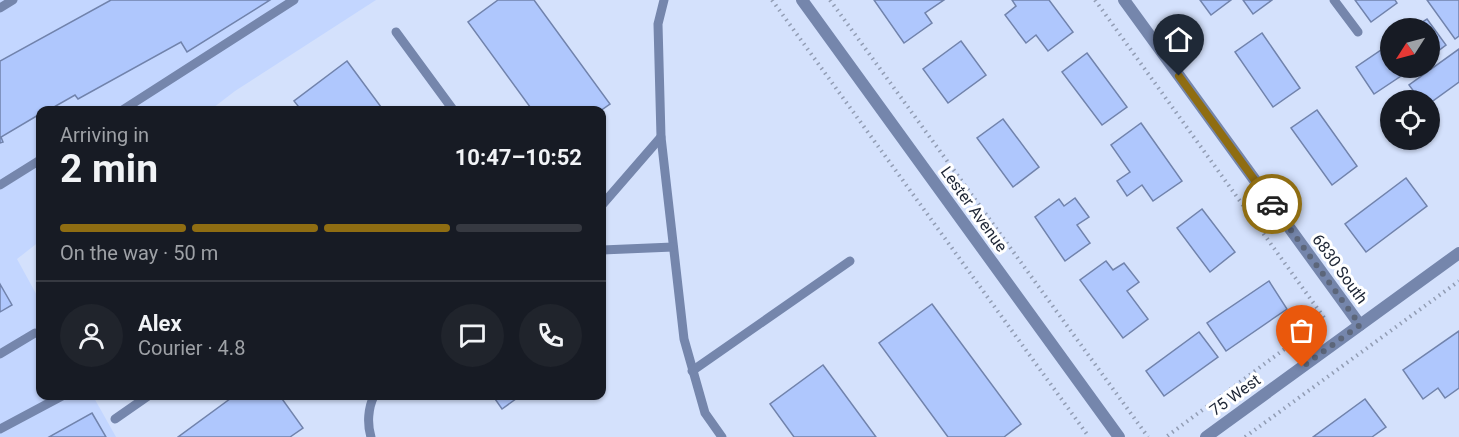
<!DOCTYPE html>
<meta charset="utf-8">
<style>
body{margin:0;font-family:Roboto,sans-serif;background:#20242c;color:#f1f3f6;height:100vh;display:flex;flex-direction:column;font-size:22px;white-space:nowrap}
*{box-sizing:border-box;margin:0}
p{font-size:20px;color:#9ea1a6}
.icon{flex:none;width:33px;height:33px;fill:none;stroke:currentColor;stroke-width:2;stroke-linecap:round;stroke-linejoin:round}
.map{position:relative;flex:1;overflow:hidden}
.details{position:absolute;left:36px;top:106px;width:570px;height:294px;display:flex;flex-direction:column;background:#171b24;border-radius:12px;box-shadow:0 2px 4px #0004}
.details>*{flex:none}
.needle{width:39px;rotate:234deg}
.controls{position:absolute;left:1380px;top:18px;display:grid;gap:12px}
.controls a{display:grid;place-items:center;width:60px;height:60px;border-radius:50%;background:#171b24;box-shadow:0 2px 4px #0004;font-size:30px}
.pin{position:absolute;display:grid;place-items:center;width:51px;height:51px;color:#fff;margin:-62px -26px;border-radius:50% 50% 50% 0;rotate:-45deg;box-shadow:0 0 6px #0007}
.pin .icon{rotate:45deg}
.courier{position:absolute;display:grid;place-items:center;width:60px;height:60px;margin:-30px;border:4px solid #8f6d12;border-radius:50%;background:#fff;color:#222;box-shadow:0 2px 8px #0007}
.summary em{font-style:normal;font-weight:700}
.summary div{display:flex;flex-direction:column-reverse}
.summary{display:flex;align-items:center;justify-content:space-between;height:102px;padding:0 24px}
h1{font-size:39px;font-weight:700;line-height:45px}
.bar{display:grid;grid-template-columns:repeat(4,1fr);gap:9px 6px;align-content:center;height:72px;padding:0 24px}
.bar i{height:8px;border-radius:4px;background:#363941}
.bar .current{background:#8f6d12}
.bar p{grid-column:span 4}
.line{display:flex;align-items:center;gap:15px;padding:0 24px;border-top:2px solid #363941}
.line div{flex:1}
.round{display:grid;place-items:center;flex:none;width:63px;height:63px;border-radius:32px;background:#20242c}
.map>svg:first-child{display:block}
.built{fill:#c3d6ff}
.building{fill:#afc7fd;stroke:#7183ac;stroke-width:1.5}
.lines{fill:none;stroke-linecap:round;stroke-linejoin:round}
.path{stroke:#929db4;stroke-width:4;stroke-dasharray:1.5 4.5;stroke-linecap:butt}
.lane{stroke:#7586ac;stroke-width:9}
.street{stroke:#7586ac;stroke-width:12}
.done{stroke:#5c667a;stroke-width:6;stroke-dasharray:0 10.8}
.route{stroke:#8f6d12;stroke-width:8}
.labels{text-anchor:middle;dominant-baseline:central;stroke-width:6;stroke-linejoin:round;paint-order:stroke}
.street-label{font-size:16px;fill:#1c2434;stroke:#fff}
</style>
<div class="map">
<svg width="1459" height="437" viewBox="0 0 1459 437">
<rect width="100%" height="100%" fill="#d4e1fc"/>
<polygon class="built" points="0,0 376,0 235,91 209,111 40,111 40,241 17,259 40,301 40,396 93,396 116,437 0,437"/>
<g class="building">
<polygon points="111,0 270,0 187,52 181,42 78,99 75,95 47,111 40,111 40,114 1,137 3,142 0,143 0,61"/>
<polygon points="498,0 534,0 610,104 600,111 533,111 468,22"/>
<polygon points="874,0 944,0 925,13 932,23 904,43"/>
<polygon points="1012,0 1049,0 1073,32 1048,51 1036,35 1026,43 1005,15 1016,6"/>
<polygon points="1200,0 1231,0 1211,15"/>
<polygon points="1243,0 1272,0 1253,14"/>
<polygon points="1355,0 1395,0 1397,3 1371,22"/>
<polygon points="1427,0 1459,0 1459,36 1455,39"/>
<polygon points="1427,19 1446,45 1430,57 1430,28 1413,28"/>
<polygon points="1262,33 1300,88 1273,107 1235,52"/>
<polygon points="961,41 986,75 948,103 923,69"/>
<polygon points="1390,44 1390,68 1413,68 1374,94 1356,67"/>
<polygon points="1459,49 1459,82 1430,103 1430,100 1420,100 1409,85"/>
<polygon points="1087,53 1127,107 1102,125 1062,72"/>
<polygon points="347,61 384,111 302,111 294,101"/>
<polygon points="1317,110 1357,166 1332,185 1291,128"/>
<polygon points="1003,119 1039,167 1013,187 977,138"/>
<polygon points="1141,123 1182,181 1153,201 1142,185 1127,196 1117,181 1130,172 1111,145"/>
<polygon points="1406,178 1427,206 1366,252 1345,224"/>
<polygon points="1075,198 1089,217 1077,225 1090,243 1065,261 1035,217 1059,199 1064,206"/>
<polygon points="1202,209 1235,252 1210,272 1177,228"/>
<polygon points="1106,261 1113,270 1124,263 1139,282 1127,291 1148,319 1123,338 1080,280"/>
<polygon points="1269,281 1287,309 1226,351 1207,323"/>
<polygon points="0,284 12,305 0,312"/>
<polygon points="932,304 1021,424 1004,437 948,437 879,343"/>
<polygon points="1459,331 1459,388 1445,398 1438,388 1423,399 1403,370"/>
<polygon points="1199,332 1218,357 1164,396 1146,371"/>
<polygon points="823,365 876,437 794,437 770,404"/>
<polygon points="234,396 280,396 303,428 290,437 178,437"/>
<polygon points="493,396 520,396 502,409"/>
<polygon points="1365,399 1386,427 1372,437 1313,437"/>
<polygon points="92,413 106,437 49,437"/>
</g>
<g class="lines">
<g class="path">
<polyline points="772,0 1089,437"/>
<polyline points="830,0 1148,437"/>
<polyline points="1095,0 1325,319 1166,437"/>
<polyline points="1245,437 1459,281"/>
</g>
<g class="lane">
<polyline points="664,0 658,24 661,137 684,339 705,413 722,437"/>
<polyline points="1334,0 1358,32"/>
<polyline points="0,8 13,0"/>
<polyline points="396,32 454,111"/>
<polyline points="121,111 294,0"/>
<polyline points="0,185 40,160"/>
<polyline points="602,205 661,137"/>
<polyline points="602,250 673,247"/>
<polyline points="0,354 35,333"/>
<polyline points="692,371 850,261"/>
<polyline points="115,419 148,396"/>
<polyline points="0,429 62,396"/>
<path d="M371,437C367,424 368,408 374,396"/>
</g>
<g class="street">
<polyline points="802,0 1119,437"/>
<polyline points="1124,0 1360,325"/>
<polyline points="1206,437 1459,253"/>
</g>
</g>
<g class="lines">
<polyline class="done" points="1272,204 1360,325 1302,367"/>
<polyline class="route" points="1179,76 1272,204"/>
</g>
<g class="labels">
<g class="street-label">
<text transform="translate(974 209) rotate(54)">Lester Avenue</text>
<text transform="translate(1340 269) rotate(54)">6830 South</text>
<text transform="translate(1235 395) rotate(-36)">75 West</text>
</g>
</g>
</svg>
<div class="controls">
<a><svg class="needle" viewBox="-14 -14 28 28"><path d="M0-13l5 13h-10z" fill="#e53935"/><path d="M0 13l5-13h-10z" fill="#9ea1a6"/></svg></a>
<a><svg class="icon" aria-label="locate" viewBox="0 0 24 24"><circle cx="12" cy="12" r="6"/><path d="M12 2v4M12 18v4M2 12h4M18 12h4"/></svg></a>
</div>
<div class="pin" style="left:1302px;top:367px;background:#ea580c"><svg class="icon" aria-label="bag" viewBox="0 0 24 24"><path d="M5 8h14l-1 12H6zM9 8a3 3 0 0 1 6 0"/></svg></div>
<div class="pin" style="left:1179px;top:76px;background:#1f2937"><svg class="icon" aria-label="home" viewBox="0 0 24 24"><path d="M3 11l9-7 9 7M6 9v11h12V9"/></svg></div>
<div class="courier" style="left:1272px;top:204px"><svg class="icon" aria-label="car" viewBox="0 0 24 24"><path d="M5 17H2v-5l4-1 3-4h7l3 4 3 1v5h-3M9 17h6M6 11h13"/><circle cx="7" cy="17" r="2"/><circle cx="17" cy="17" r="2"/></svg></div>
<section class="details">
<div class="summary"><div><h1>2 min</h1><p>Arriving in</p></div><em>10:47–10:52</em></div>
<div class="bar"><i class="current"></i><i class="current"></i><i class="current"></i><i></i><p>On the way · 50 m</p></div>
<div class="line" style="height:108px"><a class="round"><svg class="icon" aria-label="person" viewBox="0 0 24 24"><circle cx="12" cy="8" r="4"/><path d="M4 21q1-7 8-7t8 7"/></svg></a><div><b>Alex</b><p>Courier · 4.8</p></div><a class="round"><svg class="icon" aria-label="chat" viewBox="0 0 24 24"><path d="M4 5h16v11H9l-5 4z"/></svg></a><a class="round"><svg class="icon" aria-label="phone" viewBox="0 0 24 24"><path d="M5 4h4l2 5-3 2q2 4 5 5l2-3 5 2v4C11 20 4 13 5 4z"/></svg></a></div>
</section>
</div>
